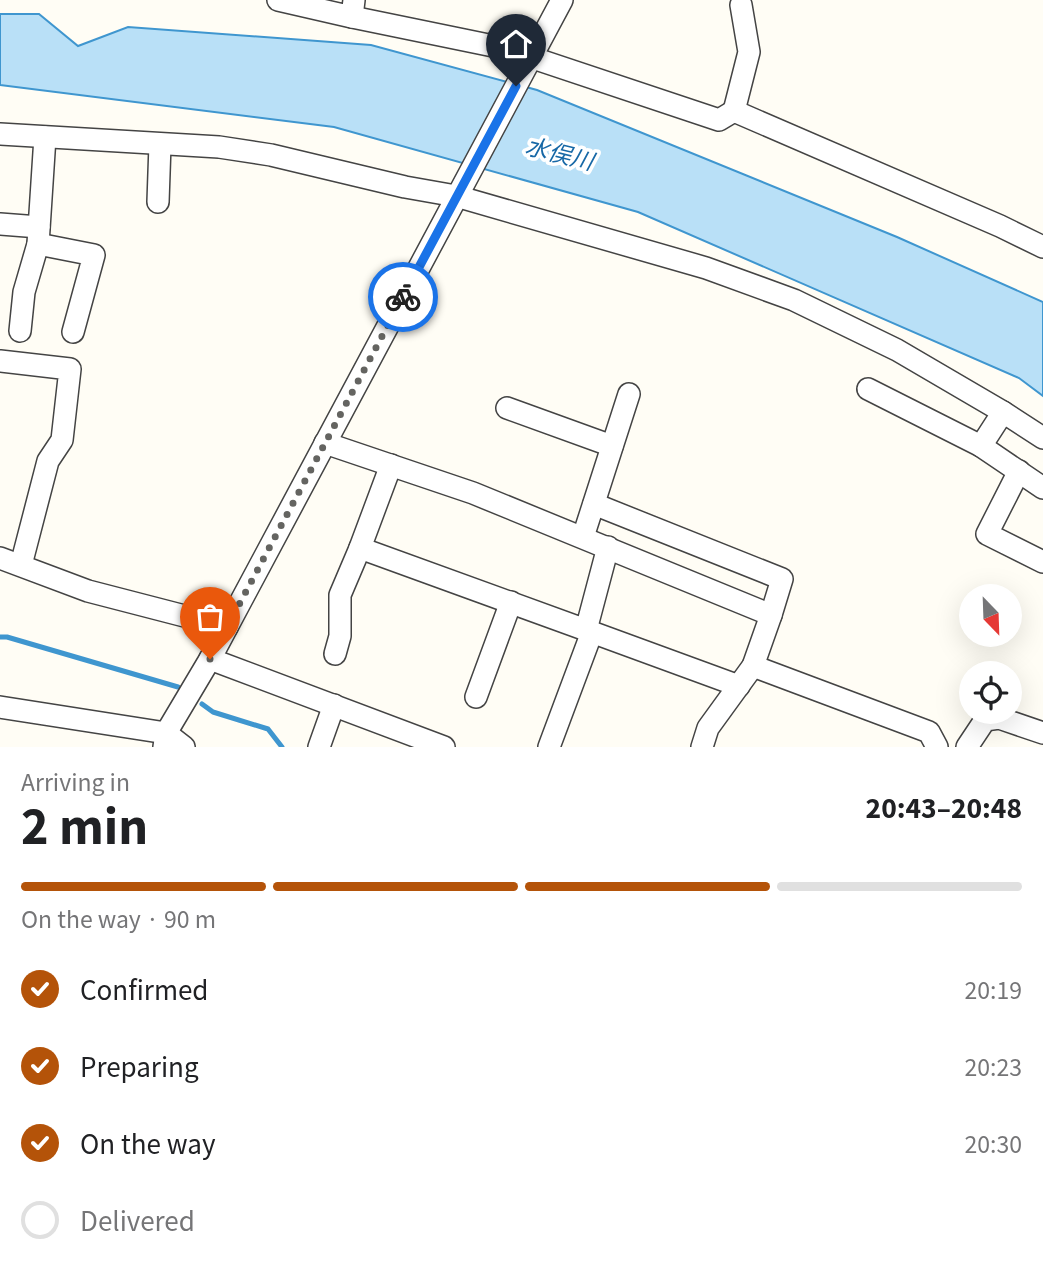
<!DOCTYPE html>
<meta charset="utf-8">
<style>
body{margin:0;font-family:Georgia,"Noto Sans JP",serif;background:#f6f6f6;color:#202124;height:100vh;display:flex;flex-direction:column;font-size:26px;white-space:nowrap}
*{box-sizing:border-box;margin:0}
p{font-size:23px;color:#757577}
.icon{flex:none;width:38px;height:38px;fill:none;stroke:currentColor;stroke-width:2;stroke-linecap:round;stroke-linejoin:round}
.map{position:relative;height:747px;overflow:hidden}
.side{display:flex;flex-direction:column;background:#fff;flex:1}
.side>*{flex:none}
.needle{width:46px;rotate:157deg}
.fabs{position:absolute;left:959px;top:584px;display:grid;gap:14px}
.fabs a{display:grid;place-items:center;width:63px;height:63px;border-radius:50%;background:#fff;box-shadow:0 7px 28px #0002;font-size:35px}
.pin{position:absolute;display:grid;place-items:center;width:60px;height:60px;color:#fff;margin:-72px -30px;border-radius:50% 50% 50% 0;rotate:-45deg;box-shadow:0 0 7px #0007}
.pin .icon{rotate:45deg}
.courier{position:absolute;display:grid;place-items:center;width:70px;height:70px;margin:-35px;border:5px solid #1a73e8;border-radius:50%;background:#fff;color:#222;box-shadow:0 2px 9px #0007}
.headline em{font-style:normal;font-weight:800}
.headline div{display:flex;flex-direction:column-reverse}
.headline{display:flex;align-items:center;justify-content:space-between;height:119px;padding:0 21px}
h1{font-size:46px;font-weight:800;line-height:52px}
.bar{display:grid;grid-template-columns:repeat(4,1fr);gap:10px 7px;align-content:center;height:84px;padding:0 21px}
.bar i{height:9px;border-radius:5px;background:#e0e0e0}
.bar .selected{background:#b45309}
.bar p{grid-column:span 4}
ol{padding:0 21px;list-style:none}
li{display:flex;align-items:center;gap:21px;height:77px}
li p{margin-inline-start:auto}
li .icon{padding:7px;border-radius:50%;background:#b45309;color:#fff;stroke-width:4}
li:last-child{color:#757577}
li i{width:38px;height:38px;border:4px solid #e0e0e0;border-radius:50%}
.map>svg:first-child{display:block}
.water{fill:#b9e0f7;stroke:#3f96cf;stroke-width:2}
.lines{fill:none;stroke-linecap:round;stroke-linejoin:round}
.stream{stroke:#3f96cf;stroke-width:5}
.minor-casing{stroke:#444;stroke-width:24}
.minor{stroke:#fff;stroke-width:21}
.done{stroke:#646461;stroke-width:7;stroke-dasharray:0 12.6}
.route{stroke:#1a73e8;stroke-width:9}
.labels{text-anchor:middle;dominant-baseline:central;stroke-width:7;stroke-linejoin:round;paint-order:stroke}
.water-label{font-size:23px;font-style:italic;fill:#1768a6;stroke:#fff}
</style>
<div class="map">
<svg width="1043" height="747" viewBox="0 0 1043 747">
<rect width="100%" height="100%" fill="#fffdf5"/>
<polygon class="water" points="0,14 39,14 78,46 128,27 371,45 537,90 897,237 1043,302 1043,396 1019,378 638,212 334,127 0,85"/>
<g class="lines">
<g class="stream">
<polyline points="0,637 7,637 178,687"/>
<polyline points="202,704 213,712 268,729 282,747"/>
</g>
<defs>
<g id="minor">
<polyline points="278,0 352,17 354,0"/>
<polyline points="352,17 503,48 719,120 734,111 1000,226 1043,247"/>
<polyline points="734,111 749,52 741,5"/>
<polyline points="0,134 219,147 271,155 405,187 456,196 706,268 794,300 897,350 1003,412 1043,438"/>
<polyline points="158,202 160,144"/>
<polyline points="0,224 39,227"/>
<polyline points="38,244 94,255 73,332"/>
<polyline points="20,331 24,292 38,244 45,137"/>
<polyline points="0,361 70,369 62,440 48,461 21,565"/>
<polyline points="868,389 981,446 1003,412"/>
<polyline points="507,408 612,446"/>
<polyline points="325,443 473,493 771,615 753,666 708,728 702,747"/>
<polyline points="981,446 1043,488"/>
<polyline points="391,465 360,548 586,630 608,547"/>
<polyline points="1019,471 987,534 1043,562"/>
<polyline points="594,504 782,579 771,615"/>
<polyline points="583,537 629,394"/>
<polyline points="0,558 88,591 227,627"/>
<polyline points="586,630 739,686"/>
<polyline points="335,654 340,636 340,595 360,548"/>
<polyline points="210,659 444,747"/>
<polyline points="753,666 929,732 937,747"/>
<polyline points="476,697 511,602"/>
<polyline points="0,707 166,733 184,747"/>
<polyline points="164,747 166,733 210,659 562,0"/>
<polyline points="319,747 334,705"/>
<polyline points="549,747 592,632"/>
<polyline points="967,747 985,720 999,718 1043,733"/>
</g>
</defs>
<use href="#minor" class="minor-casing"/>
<use href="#minor" class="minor"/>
</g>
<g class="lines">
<polyline class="done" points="210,659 403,297"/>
<polyline class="route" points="403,297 516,86"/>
</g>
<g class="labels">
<g class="water-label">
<text transform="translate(560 152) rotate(14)">水俣川</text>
</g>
</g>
</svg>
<div class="fabs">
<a><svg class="needle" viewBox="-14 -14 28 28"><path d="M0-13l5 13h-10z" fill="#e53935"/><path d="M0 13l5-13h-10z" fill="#757577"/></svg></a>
<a><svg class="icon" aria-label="locate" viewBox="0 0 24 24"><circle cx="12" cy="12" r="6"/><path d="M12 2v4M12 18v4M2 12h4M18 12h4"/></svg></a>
</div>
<div class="pin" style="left:210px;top:659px;background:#ea580c"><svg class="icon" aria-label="bag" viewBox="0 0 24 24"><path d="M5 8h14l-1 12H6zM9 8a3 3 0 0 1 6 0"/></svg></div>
<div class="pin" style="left:516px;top:86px;background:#1f2937"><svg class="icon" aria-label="home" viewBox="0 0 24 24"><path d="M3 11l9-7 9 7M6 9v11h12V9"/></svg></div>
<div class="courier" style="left:403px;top:297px"><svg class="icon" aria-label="bike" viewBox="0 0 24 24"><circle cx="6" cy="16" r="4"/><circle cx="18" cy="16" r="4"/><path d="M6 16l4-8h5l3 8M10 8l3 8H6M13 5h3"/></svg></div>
</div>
<section class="side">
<div class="headline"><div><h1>2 min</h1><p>Arriving in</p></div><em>20:43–20:48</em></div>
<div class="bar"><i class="selected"></i><i class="selected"></i><i class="selected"></i><i></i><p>On the way · 90 m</p></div>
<ol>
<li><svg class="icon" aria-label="check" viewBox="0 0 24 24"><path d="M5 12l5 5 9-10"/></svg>Confirmed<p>20:19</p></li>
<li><svg class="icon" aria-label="check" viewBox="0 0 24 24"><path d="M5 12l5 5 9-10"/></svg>Preparing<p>20:23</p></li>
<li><svg class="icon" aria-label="check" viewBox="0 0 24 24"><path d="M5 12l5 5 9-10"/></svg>On the way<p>20:30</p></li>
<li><i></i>Delivered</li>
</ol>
</section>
